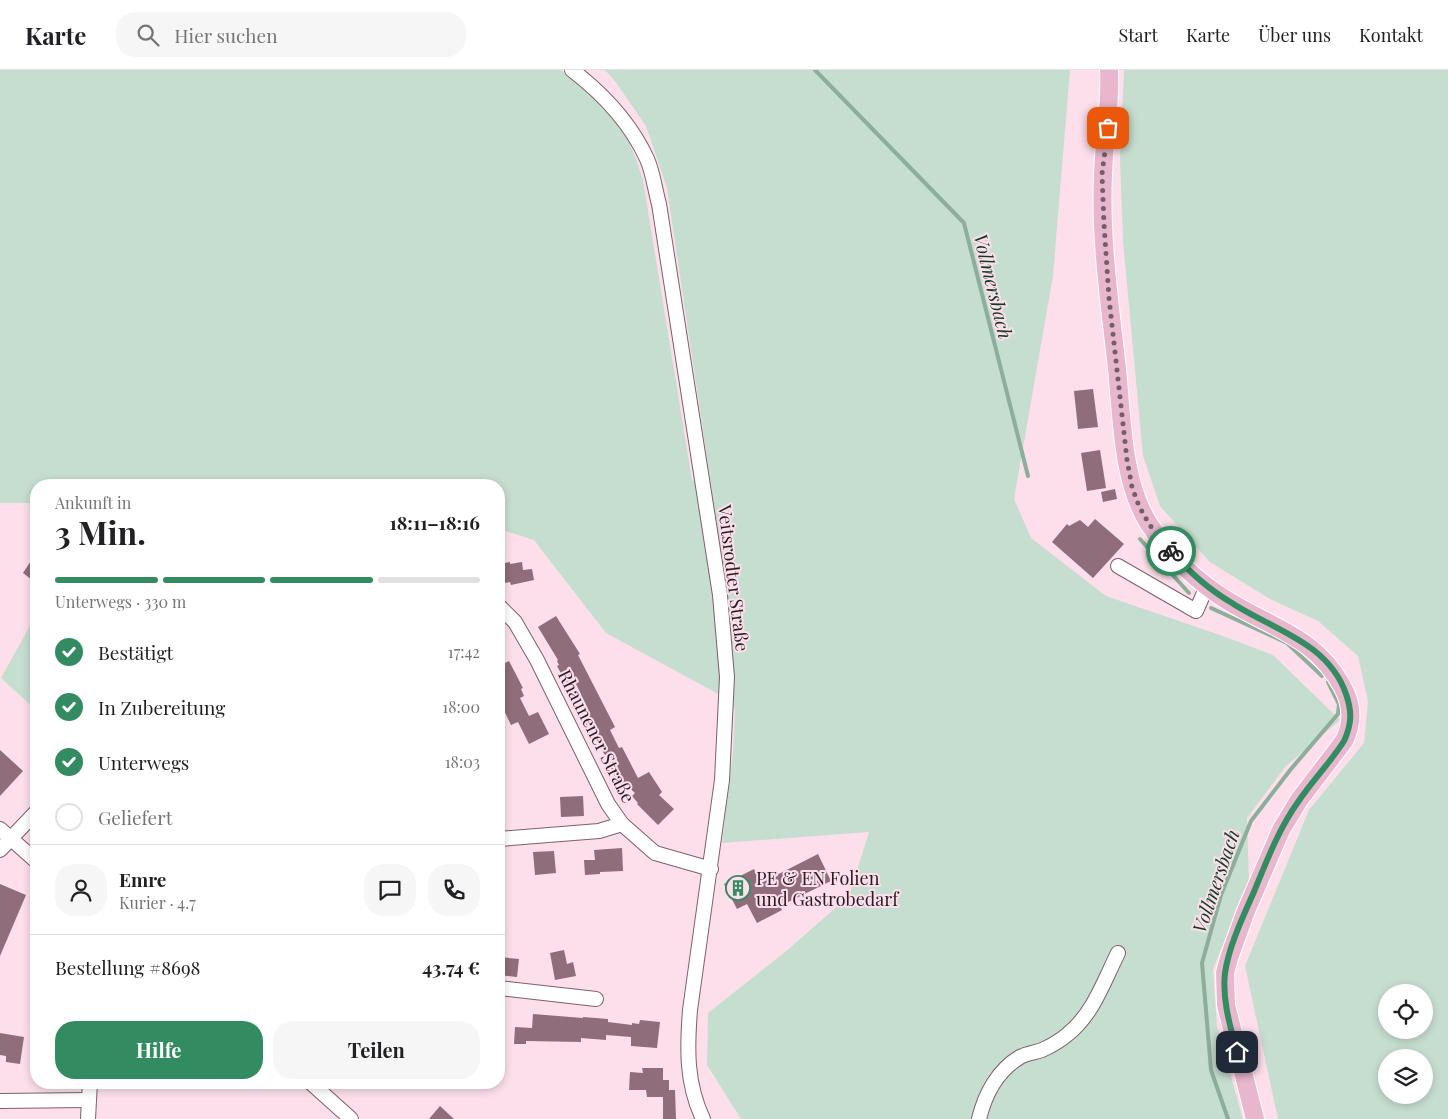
<!DOCTYPE html>
<html lang="de">
<meta charset="utf-8">
<style>
body{margin:0;font-family:"Playfair Display",serif;background:#f6f6f6;color:#202124;height:100vh;display:flex;flex-direction:column;font-size:19px;white-space:nowrap}
*{box-sizing:border-box;margin:0}
p{font-size:16px;color:#757577}
.icon{flex:none;width:28px;height:28px;fill:none;stroke:currentColor;stroke-width:2;stroke-linecap:round;stroke-linejoin:round}
.map{position:relative;flex:1;overflow:hidden}
.details{position:absolute;left:30px;top:409px;width:475px;height:610px;display:flex;flex-direction:column;background:#fff;border-radius:20px;box-shadow:0 2px 8px #0003}
.details>*{flex:none}
.buttons{position:absolute;left:1378px;top:914px;display:grid;gap:10px}
.buttons a{display:grid;place-items:center;width:55px;height:55px;border-radius:50%;background:#fff;box-shadow:0 2px 8px #0003;font-size:25px}
.pin{position:absolute;display:grid;place-items:center;width:42px;height:42px;color:#fff;margin:-21px;border-radius:10px;box-shadow:0 2px 8px #0006}
.courier{position:absolute;display:grid;place-items:center;width:50px;height:50px;margin:-25px;border:4px solid #338c61;border-radius:50%;background:#fff;color:#222;box-shadow:0 1px 6px #0007}
.headline em{font-style:normal;font-weight:700}
.headline div{display:flex;flex-direction:column-reverse}
.headline{display:flex;align-items:center;justify-content:space-between;height:85px;padding:0 25px}
h1{font-size:32px;font-weight:700;line-height:38px}
.bar{display:grid;grid-template-columns:repeat(4,1fr);gap:8px 5px;align-content:center;height:60px;padding:0 25px}
.bar i{height:6px;border-radius:4px;background:#e0e0e0}
.bar .current{background:#338c61}
.bar p{grid-column:span 4}
.line{display:flex;align-items:center;gap:12px;padding:0 25px;border-top:1px solid #e0e0e0}
.line div{flex:1}
.round{display:grid;place-items:center;flex:none;width:52px;height:52px;border-radius:20px;background:#f6f6f6}
ol{padding:0 25px;list-style:none}
li{display:flex;align-items:center;gap:15px;height:55px}
li p{margin-inline-start:auto}
li .icon{padding:5px;border-radius:50%;background:#338c61;color:#fff;stroke-width:4}
li:last-child{color:#757577}
li i{width:28px;height:28px;border:2px solid #e0e0e0;border-radius:50%}
.action{display:flex;gap:10px;margin-top:auto;padding:10px 25px}
.action a{flex:1;height:58px;border-radius:20px;background:#338c61;color:#fff;font-size:20px;font-weight:700;line-height:58px;text-align:center}
.action a+a{background:#f6f6f6;color:#202124}
header{display:flex;align-items:center;gap:30px;box-sizing:border-box;height:70px;padding:0 25px;background:#fff;border-bottom:1px solid #e0e0e0}
header strong{font-size:24px}
nav{display:flex;gap:28px;margin-inline-start:auto;font-size:18px}
.search{width:350px;height:45px;background:#f6f6f6;display:flex;align-items:center;gap:12px;box-sizing:border-box;padding:0 18px;border-radius:20px;color:#757577;font-size:19px}
.map>svg:first-child{display:block}
.green{fill:#c6decf;fill-rule:evenodd}
.lines{fill:none;stroke-linecap:round;stroke-linejoin:round}
.stream{stroke:#8cae9a;stroke-width:4}
.building{fill:#8f6d7a}
.minor-casing{stroke:#7e5f6b;stroke-width:16}
.major-casing{stroke:#fff;stroke-width:20}
.minor{stroke:#fff;stroke-width:14}
.major{stroke:#e9b7cd;stroke-width:18}
.done{stroke:#726067;stroke-width:5;stroke-dasharray:0 9}
.route{stroke:#338c61;stroke-width:6}
.labels{text-anchor:middle;dominant-baseline:central;stroke-width:4;stroke-linejoin:round;paint-order:stroke}
.street-label{font-size:18px;fill:#281b21;stroke:#fcdfea}
.poi-label{font-size:18px;fill:#281b21;stroke:#fcdfea;text-anchor:start}
.water-label{font-size:19px;font-style:italic;fill:#0e3c26;stroke:#fcdfea}
</style>
<header>
<strong>Karte</strong>
<div class="search"><svg class="icon" aria-label="search" viewBox="0 0 24 24"><circle cx="10" cy="10" r="6"/><path d="M15 15l6 6"/></svg>Hier suchen</div>
<nav><a>Start</a><a>Karte</a><a>Über uns</a><a>Kontakt</a></nav>
</header>
<div class="map">
<svg width="1448" height="1049" viewBox="0 0 1448 1049">
<rect width="100%" height="100%" fill="#fcdfea"/>
<g class="green">
<path d="M0,0H561C583,16 619,51 631,77C636,87 639,99 643,110L692,410L712,421L667,118L646,56L615,11L605,0H1070L1053,206L1014,429L1031,468L1106,526L1220,565L1273,585L1340,650L1286,696L1247,748L1249,811L1213,899L1217,957L1243,1049H741L707,995L708,943L784,883L849,826L869,762L722,773L733,682L735,639L720,625L606,563L534,470L499,459V415H36V433H0Z"/>
<path d="M1124,0H1448V1049H1278L1245,896L1309,740L1364,673L1368,632L1358,586L1318,551L1270,529L1210,492L1160,436L1143,386L1123,171L1120,90ZM1386,922H1424V960H1386ZM1386,988H1424V1025H1386Z"/>
<polygon points="36,545 36,640 1,608"/>
</g>
<g class="lines">
<g class="stream">
<polyline points="815,0 964,153 1028,406"/>
<polyline points="1140,469 1189,523"/>
<polyline points="1211,538 1287,573 1322,606"/>
<polyline points="1228,1049 1211,1000 1202,893 1221,825 1251,751 1291,699 1338,644 1339,634 1328,612"/>
</g>
</g>
<g class="building">
<polygon points="1093,319 1098,357 1078,359 1074,321"/>
<polygon points="1100,380 1106,418 1087,421 1081,383"/>
<polygon points="1115,419 1117,429 1103,432 1101,422"/>
<polygon points="1095,449 1124,474 1093,508 1052,472 1067,454 1069,456 1080,450 1088,457"/>
<polygon points="36,483 36,513 23,503"/>
<polygon points="510,492 510,494 522,492 523,500 532,499 534,510 511,515 510,512 499,514 499,494"/>
<polygon points="556,546 580,584 578,585 615,657 610,660 619,678 622,677 638,708 649,702 662,722 659,725 674,739 658,755 637,734 638,733 632,726 635,723 618,708 616,709 596,667 590,670 577,644 588,639 576,614 569,618 557,596 559,595 557,591 558,590 538,557"/>
<polygon points="509,591 523,618 521,619 524,626 520,628 529,646 538,642 549,664 529,674 518,652 511,655 499,630 499,596"/>
<polygon points="0,680 23,701 0,726"/>
<polygon points="583,726 584,746 561,747 560,727"/>
<polygon points="622,778 623,801 600,802 600,804 585,805 584,790 595,790 594,780"/>
<polygon points="554,781 556,803 535,805 533,782"/>
<polygon points="818,784 831,811 780,836 782,840 757,853 747,834 737,839 724,814 754,799 761,813"/>
<polygon points="0,814 26,825 0,886"/>
<polygon points="564,880 567,894 573,892 576,906 555,910 550,883"/>
<polygon points="499,887 519,889 517,907 499,905"/>
<polygon points="533,944 583,948 583,947 608,949 608,952 632,955 632,953 639,954 640,950 660,952 657,978 631,976 631,967 606,965 606,970 581,968 581,972 526,971 526,974 514,974 515,957 532,958"/>
<polygon points="0,963 24,967 20,994 6,992 6,986 0,985"/>
<polygon points="642,998 663,998 663,1010 669,1010 669,1020 675,1020 676,1049 663,1049 663,1027 647,1027 646,1020 629,1020 630,1002 643,1003"/>
<polygon points="440,1036 454,1049 429,1049"/>
</g>
<g class="lines">
<defs>
<g id="minor">
<path d="M572,0C602,23 631,54 647,89C653,102 655,120 659,134L720,525L727,607L722,710L690,940C687,979 686,1013 703,1049"/>
<polyline points="1118,496 1196,541 1207,516"/>
<polyline points="499,536 515,552 537,590 608,734 622,754 655,783 711,799"/>
<polyline points="0,759 36,791"/>
<polyline points="499,769 599,761 622,754"/>
<polyline points="0,780 36,742"/>
<polyline points="499,918 596,929"/>
<polyline points="310,1012 351,1049"/>
<polyline points="0,1031 88,1030"/>
<polyline points="88,1049 90,1012"/>
<path d="M979,1049C985,1024 998,1000 1020,987C1027,983 1035,983 1042,980C1051,976 1061,970 1068,964C1093,944 1104,911 1118,883"/>
</g>
<path id="major" d="M1109,0C1111,35 1104,70 1103,105C1100,169 1110,235 1117,299C1122,347 1122,412 1149,454C1166,480 1190,505 1216,523C1262,556 1313,562 1342,616C1353,635 1353,653 1344,671L1299,730L1281,760L1246,841L1229,888L1225,903L1226,935L1255,1049"/>
</defs>
<use href="#minor" class="minor-casing"/>
<use href="#major" class="major-casing"/>
<use href="#minor" class="minor"/>
<use href="#major" class="major"/>
</g>
<g class="lines">
<polyline class="done" points="1108,58 1102,104 1104,154 1109,228 1127,390 1132,417 1139,436 1149,454 1171,481"/>
<path class="route" d="M1171,481C1189,502 1208,519 1232,533C1273,560 1328,572 1346,624C1352,641 1352,654 1344,671C1330,693 1312,711 1298,732C1278,760 1266,793 1253,824C1242,849 1229,876 1225,903C1222,929 1230,956 1237,982"/>
</g>
<defs>
<symbol id="building-ring" viewBox="-11 -11 22 22"><circle r="9.5" fill="#fcdfea" stroke="#338c61" stroke-width="1.5"/><path d="M-4-6H4V6H1V3H-1V6H-4ZM-2.5-4.3h1.7v1.8h-1.7ZM.8-4.3h1.7v1.8H.8ZM-2.5-1h1.7V.8h-1.7ZM.8-1h1.7V.8H.8Z" fill="#338c61"/></symbol>
</defs>
<g fill-rule="evenodd">
<use href="#building-ring" x="724" y="804" width="28" height="28"/>
</g>
<g class="labels">
<g class="street-label">
<text transform="translate(734 508) rotate(83)">Veitsrodter Straße</text>
<text transform="translate(597 666) rotate(63)">Rhaunener Straße</text>
</g>
<g class="poi-label">
<text x="756" y="808">PE &amp; EN Folien<tspan x="756" dy="21">und Gastrobedarf</tspan></text>
</g>
<g class="water-label">
<text transform="translate(994 216) rotate(76)">Vollmersbach</text>
<text transform="translate(1215 811) rotate(-71)">Vollmersbach</text>
</g>
</g>
</svg>
<div class="buttons">
<a><svg class="icon" aria-label="locate" viewBox="0 0 24 24"><circle cx="12" cy="12" r="6"/><path d="M12 2v4M12 18v4M2 12h4M18 12h4"/></svg></a>
<a><svg class="icon" aria-label="layers" viewBox="0 0 24 24"><path d="M12 4l9 5-9 5-9-5zM3 14l9 5 9-5"/></svg></a>
</div>
<div class="pin" style="left:1108px;top:58px;background:#ea580c"><svg class="icon" aria-label="bag" viewBox="0 0 24 24"><path d="M5 8h14l-1 12H6zM9 8a3 3 0 0 1 6 0"/></svg></div>
<div class="pin" style="left:1237px;top:982px;background:#1f2937"><svg class="icon" aria-label="home" viewBox="0 0 24 24"><path d="M3 11l9-7 9 7M6 9v11h12V9"/></svg></div>
<div class="courier" style="left:1171px;top:481px"><svg class="icon" aria-label="bike" viewBox="0 0 24 24"><circle cx="6" cy="16" r="4"/><circle cx="18" cy="16" r="4"/><path d="M6 16l4-8h5l3 8M10 8l3 8H6M13 5h3"/></svg></div>
<section class="details">
<div class="headline"><div><h1>3 Min.</h1><p>Ankunft in</p></div><em>18:11–18:16</em></div>
<div class="bar"><i class="current"></i><i class="current"></i><i class="current"></i><i></i><p>Unterwegs · 330 m</p></div>
<ol>
<li><svg class="icon" aria-label="check" viewBox="0 0 24 24"><path d="M5 12l5 5 9-10"/></svg>Bestätigt<p>17:42</p></li>
<li><svg class="icon" aria-label="check" viewBox="0 0 24 24"><path d="M5 12l5 5 9-10"/></svg>In Zubereitung<p>18:00</p></li>
<li><svg class="icon" aria-label="check" viewBox="0 0 24 24"><path d="M5 12l5 5 9-10"/></svg>Unterwegs<p>18:03</p></li>
<li><i></i>Geliefert</li>
</ol>
<div class="line" style="height:90px"><a class="round"><svg class="icon" aria-label="person" viewBox="0 0 24 24"><circle cx="12" cy="8" r="4"/><path d="M4 21q1-7 8-7t8 7"/></svg></a><div><b>Emre</b><p>Kurier · 4.7</p></div><a class="round"><svg class="icon" aria-label="chat" viewBox="0 0 24 24"><path d="M4 5h16v11H9l-5 4z"/></svg></a><a class="round"><svg class="icon" aria-label="phone" viewBox="0 0 24 24"><path d="M5 4h4l2 5-3 2q2 4 5 5l2-3 5 2v4C11 20 4 13 5 4z"/></svg></a></div>
<div class="line" style="height:65px"><div>Bestellung #8698</div><b>43.74 €</b></div>
<div class="action"><a>Hilfe</a><a>Teilen</a></div>
</section>
</div>
